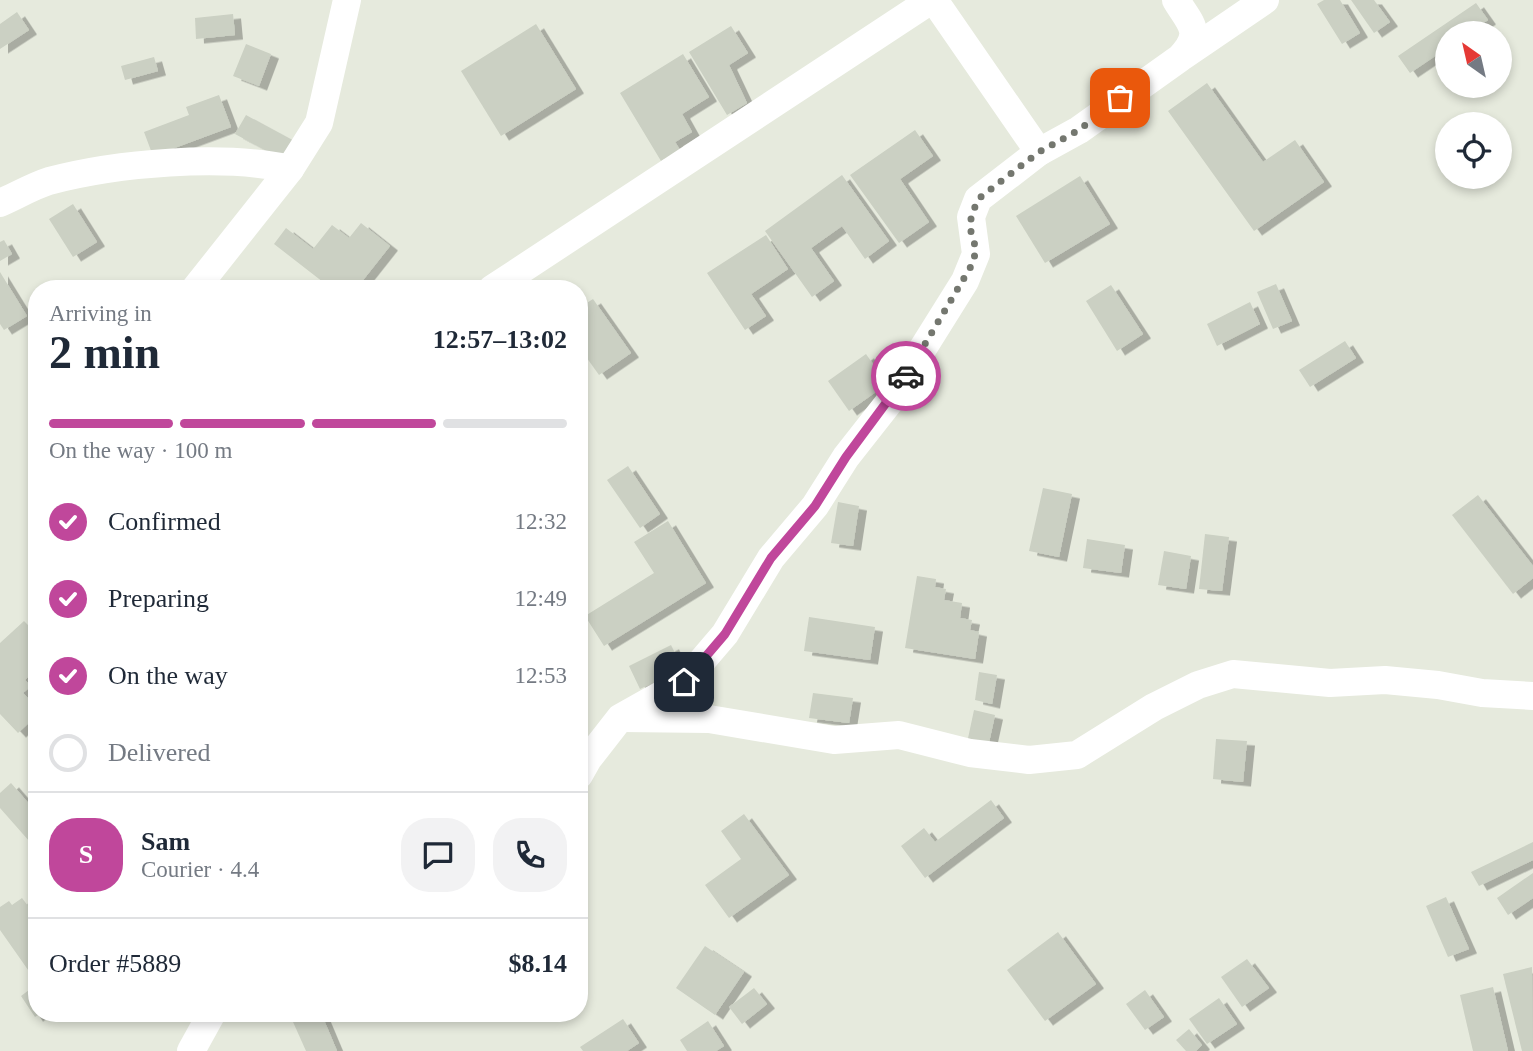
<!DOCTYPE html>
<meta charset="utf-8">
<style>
body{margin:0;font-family:"Times New Roman",serif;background:#f2f2f3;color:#1f2937;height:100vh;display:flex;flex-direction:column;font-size:26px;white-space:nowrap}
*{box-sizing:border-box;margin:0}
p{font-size:23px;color:#747a83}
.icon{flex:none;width:38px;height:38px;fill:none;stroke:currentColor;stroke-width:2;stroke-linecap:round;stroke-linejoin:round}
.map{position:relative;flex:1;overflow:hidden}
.side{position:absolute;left:28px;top:280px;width:560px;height:742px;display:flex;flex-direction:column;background:#fff;border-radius:28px;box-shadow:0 4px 10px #0003}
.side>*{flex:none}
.needle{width:46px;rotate:326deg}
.buttons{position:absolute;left:1435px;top:21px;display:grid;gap:14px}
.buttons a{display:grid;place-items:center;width:77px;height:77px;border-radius:50%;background:#fff;box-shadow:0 4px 10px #0003;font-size:35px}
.pin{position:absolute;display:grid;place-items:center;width:60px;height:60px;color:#fff;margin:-30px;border-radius:14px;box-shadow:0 4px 10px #0006}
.courier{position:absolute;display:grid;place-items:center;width:70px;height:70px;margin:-35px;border:5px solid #c0479b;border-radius:50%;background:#fff;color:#222;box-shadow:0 2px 9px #0007}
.headline em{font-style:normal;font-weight:700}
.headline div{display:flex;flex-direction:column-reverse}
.headline{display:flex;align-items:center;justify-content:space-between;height:119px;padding:0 21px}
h1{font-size:46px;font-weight:700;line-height:52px}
.bar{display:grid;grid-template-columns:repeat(4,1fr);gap:10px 7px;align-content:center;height:84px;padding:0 21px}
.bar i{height:9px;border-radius:5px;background:#e0e1e3}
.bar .on{background:#c0479b}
.bar p{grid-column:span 4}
.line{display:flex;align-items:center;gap:18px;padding:0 21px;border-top:2px solid #e0e1e3}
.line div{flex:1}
.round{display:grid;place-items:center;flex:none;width:74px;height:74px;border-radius:28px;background:#f2f2f3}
ol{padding:0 21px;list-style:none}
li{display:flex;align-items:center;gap:21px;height:77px}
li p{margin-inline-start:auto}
li .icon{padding:7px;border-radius:50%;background:#c0479b;color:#fff;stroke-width:4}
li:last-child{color:#747a83}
li i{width:38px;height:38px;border:4px solid #e0e1e3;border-radius:50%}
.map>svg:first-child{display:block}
.building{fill:#cbd0c3;filter:url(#shadow)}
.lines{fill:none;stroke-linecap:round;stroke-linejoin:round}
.minor{stroke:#fff;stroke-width:28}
.done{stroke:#74776f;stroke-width:7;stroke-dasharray:0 12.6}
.route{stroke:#c0479b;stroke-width:9}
</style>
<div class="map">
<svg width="1533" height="1051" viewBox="0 0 1533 1051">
<defs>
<filter id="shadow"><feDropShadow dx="8" dy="4.5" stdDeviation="0" flood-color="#0004"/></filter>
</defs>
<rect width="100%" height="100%" fill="#e6eadd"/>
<g class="building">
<polygon points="1324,0 1340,0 1360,33 1342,44 1317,4"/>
<polygon points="1351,0 1374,0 1390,22 1374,33"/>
<polygon points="1476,3 1488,20 1468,33 1447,33 1447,48 1410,73 1398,56"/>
<polygon points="17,12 29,30 0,49 0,24"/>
<polygon points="233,14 235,35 196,39 195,18"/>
<polygon points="536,24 576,89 501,136 461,71"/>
<polygon points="731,26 748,53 729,65 747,103 727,115 689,52"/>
<polygon points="246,44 271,54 259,86 233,76"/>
<polygon points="683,54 709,97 682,114 692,132 675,142 680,150 661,161 620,93"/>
<polygon points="154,57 158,71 125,80 121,66"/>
<polygon points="1207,83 1263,162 1295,140 1324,182 1254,231 1168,111"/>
<polygon points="219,95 231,127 153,156 144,132 189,115 186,107"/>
<polygon points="246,115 294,141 284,160 235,134"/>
<polygon points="915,130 933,156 900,179 929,222 899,243 850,175"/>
<polygon points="842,175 889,241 865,259 842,226 811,248 834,281 812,297 765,231"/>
<polygon points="1080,176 1110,224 1045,263 1016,216"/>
<polygon points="73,204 97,242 73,257 49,219"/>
<polygon points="361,223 390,246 356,289 332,289 274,244 286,228 313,249 332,225 349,238"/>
<polygon points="766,235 788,269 751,294 766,316 745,330 707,273"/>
<polygon points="4,240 12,254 0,261 0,242"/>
<polygon points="0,272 27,316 4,330 0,324"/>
<polygon points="1276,284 1292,321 1273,329 1257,292"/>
<polygon points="1111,285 1143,334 1117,351 1086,301"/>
<polygon points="593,299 631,353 599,375 579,347 579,308"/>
<polygon points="1250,302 1260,324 1217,346 1207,324"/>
<polygon points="1345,341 1356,358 1310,387 1299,370"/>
<polygon points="866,354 887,384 849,411 828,381"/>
<polygon points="628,466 660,514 640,528 607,480"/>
<polygon points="1043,488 1072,494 1059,557 1029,551"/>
<polygon points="1478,495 1533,566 1533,578 1513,594 1452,515"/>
<polygon points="838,502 859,506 853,546 831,543"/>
<polygon points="668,521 706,583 604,646 585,616 654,573 634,542"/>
<polygon points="1205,534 1229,537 1222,591 1199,589"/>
<polygon points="1087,539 1125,545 1121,573 1083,568"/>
<polygon points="1164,551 1191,556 1186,589 1158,585"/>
<polygon points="917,576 936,579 935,587 946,589 944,600 962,603 960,618 972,620 970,630 979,632 975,659 905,648"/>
<polygon points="809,617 875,627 870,660 804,651"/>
<polygon points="24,621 37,634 37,648 29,655 36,661 28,668 32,673 25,680 31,686 23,693 37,707 37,715 18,733 0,714 0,643"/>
<polygon points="671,645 683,669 640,689 629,666"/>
<polygon points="979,672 997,675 992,704 975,700"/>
<polygon points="813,693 853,698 849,723 809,718"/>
<polygon points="974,710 995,715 988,747 967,743"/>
<polygon points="1216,739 1247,741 1243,782 1213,779"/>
<polygon points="11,783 37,813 37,850 0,808 0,793"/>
<polygon points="991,800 1004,818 925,878 901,846 924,828 935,842"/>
<polygon points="744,814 789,875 729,918 705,885 741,859 721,831"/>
<polygon points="1533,842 1533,860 1479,886 1471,872"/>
<polygon points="1533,873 1533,898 1508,915 1497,898"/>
<polygon points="1446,897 1469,949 1448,957 1426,906"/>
<polygon points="22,898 28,906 37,900 37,974 33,977 0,930 0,907 9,901 12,905"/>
<polygon points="1058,932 1096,984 1045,1021 1007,970"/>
<polygon points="705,946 744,972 715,1015 676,988"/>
<polygon points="1247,959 1269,988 1242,1007 1221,977"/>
<polygon points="1532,967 1533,1051 1522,1051 1503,974"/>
<polygon points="37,984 37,1013 41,1013 35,1017 21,996"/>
<polygon points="1493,987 1508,1051 1473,1051 1460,995"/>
<polygon points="754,988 767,1004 742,1024 729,1007"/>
<polygon points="1145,990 1164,1017 1145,1030 1126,1004"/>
<polygon points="1219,998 1237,1024 1207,1044 1189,1019"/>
<polygon points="289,1013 321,1013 337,1051 306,1051"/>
<polygon points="623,1019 639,1043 627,1051 583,1051 580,1047"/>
<polygon points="708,1021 724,1046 716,1051 687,1051 680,1040"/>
<polygon points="1189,1029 1202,1045 1196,1051 1186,1051 1176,1040"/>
</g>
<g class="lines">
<g class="minor">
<polyline points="934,0 1039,152"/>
<polyline points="1183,56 1265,0"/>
<path d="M0,203C16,196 33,186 49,181C117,163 222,154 290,169"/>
<polyline points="195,289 290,169 319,123 347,0"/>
<polyline points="492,289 931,0"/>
<polyline points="623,718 709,719 834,740 899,735 970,753 1029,760 1077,755 1154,707 1198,685 1233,674 1330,683 1385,680 1438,685 1482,693 1533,696"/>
<path d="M579,775L588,759L620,718L684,682L725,634L771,558L815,506L846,457L890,401L965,281L976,254L971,217L978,199L1039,152L1079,130L1180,58C1204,32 1191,25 1176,0"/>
<polyline points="191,1051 212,1013"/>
</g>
</g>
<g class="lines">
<polyline class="done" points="906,376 973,263 976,249 971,232 971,217 978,199 1039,152 1079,130 1120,98"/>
<polyline class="route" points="684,682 725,634 771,558 815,506 846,457 906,376"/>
</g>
</svg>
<div class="buttons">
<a><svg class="needle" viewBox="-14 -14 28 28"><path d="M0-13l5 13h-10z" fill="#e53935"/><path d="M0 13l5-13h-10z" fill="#747a83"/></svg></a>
<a><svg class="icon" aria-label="locate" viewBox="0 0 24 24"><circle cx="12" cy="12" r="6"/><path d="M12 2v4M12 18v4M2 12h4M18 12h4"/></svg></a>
</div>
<div class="pin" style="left:1120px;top:98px;background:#ea580c"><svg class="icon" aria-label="bag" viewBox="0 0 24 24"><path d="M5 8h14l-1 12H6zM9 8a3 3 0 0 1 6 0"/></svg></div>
<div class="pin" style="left:684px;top:682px;background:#1f2937"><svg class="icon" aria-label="home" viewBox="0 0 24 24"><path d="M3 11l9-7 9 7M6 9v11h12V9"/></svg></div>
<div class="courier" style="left:906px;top:376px"><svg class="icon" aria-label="car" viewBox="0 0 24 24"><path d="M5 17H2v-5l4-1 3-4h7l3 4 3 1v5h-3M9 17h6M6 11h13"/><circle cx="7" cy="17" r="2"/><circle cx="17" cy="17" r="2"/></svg></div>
<section class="side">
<div class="headline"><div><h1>2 min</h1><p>Arriving in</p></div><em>12:57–13:02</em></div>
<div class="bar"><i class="on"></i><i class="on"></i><i class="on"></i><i></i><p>On the way · 100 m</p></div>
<ol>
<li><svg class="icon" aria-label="check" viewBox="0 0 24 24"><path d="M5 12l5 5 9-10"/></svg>Confirmed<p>12:32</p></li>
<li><svg class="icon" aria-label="check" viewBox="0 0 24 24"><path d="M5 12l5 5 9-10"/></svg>Preparing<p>12:49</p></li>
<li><svg class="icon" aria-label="check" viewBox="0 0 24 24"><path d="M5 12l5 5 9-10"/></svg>On the way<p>12:53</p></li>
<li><i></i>Delivered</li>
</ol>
<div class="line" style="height:126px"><b class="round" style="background:#c0479b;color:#fff">S</b><div><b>Sam</b><p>Courier · 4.4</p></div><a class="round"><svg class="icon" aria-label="chat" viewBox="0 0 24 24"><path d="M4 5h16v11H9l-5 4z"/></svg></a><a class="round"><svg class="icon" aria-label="phone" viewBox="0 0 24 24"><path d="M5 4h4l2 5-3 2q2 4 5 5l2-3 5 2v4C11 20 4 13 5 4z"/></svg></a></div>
<div class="line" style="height:91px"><div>Order #5889</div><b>$8.14</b></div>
</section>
</div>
